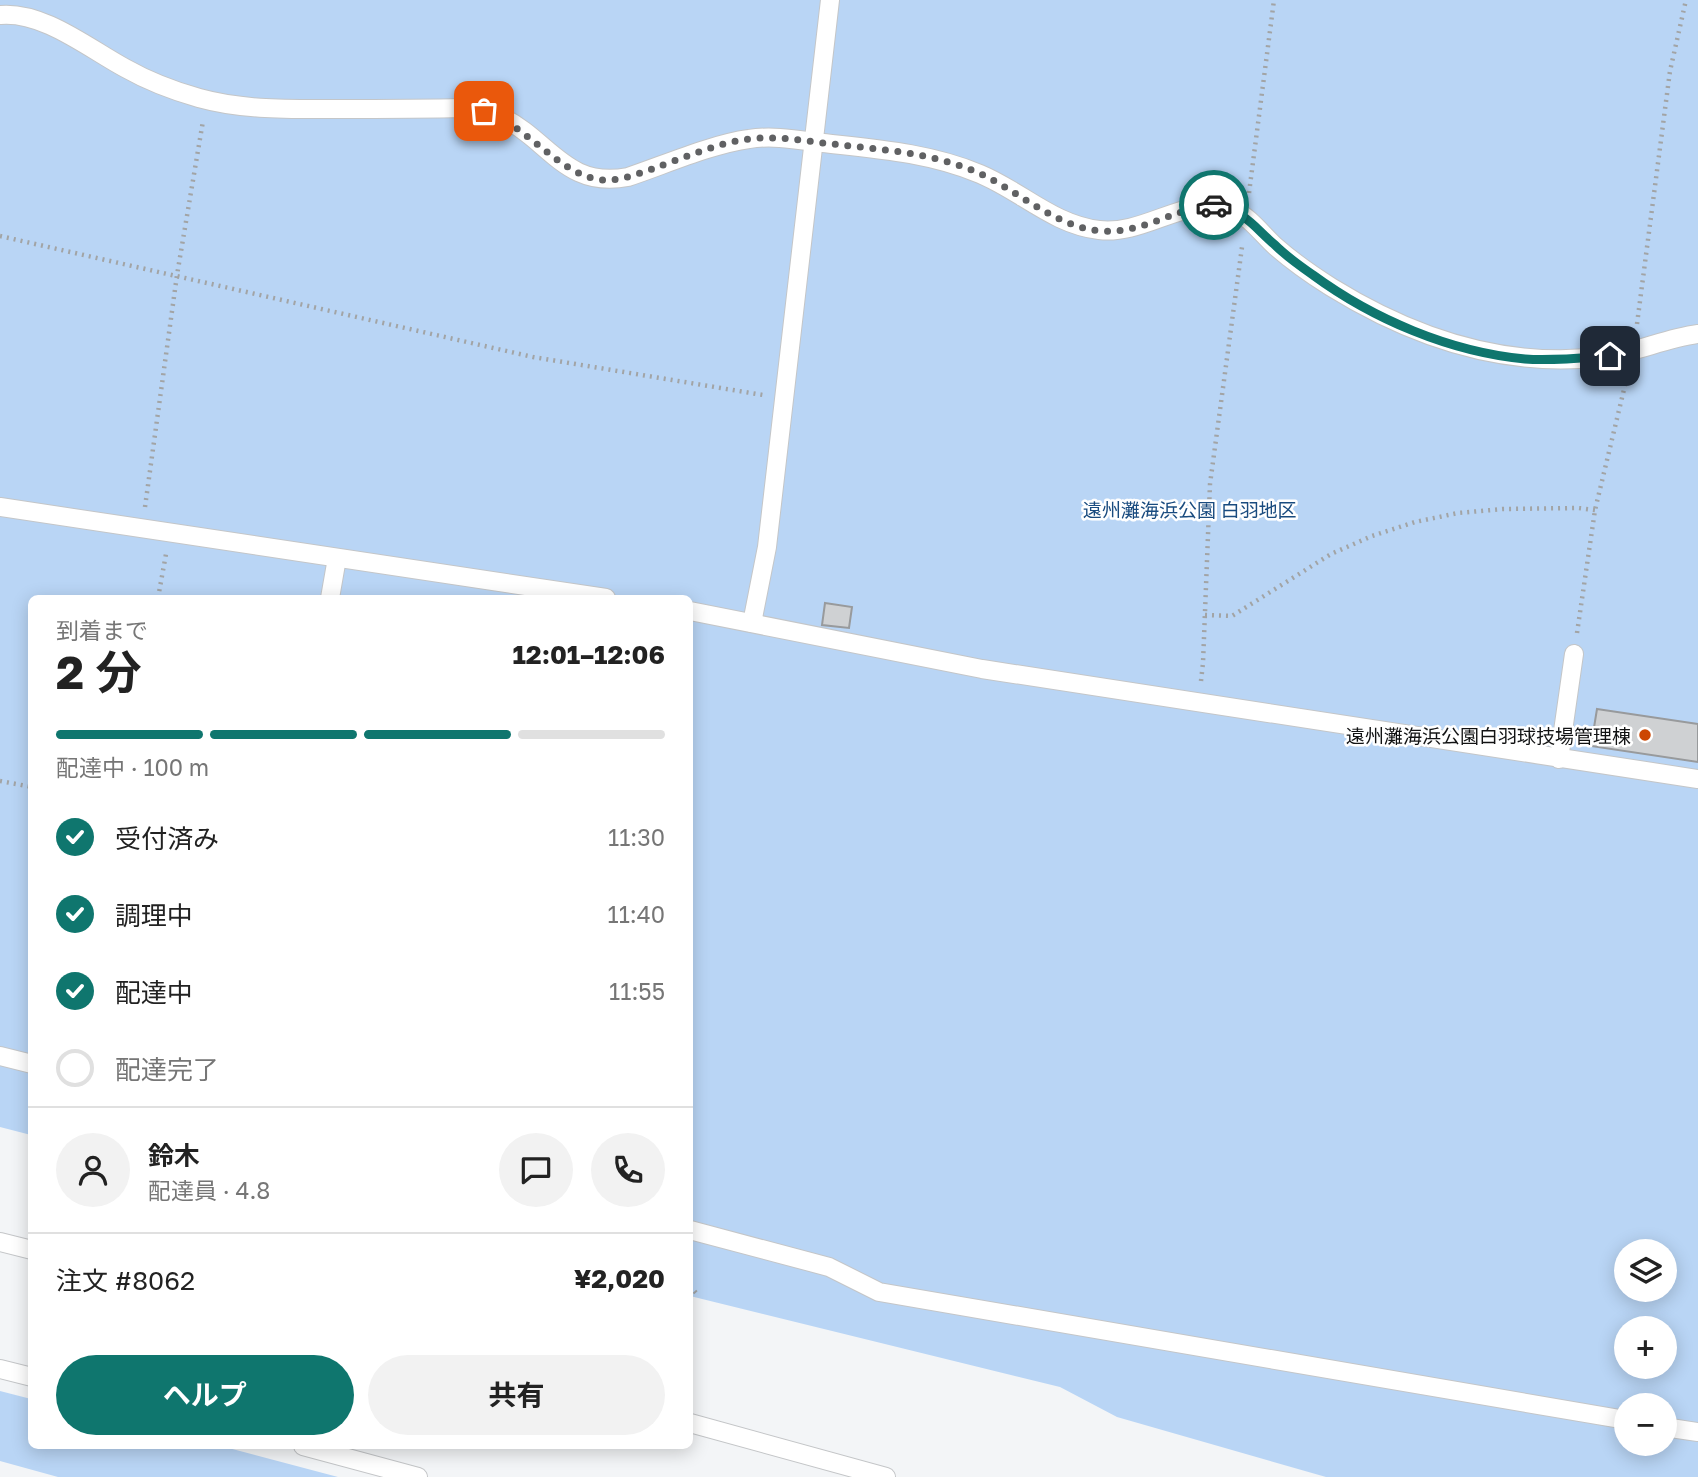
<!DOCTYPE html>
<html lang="ja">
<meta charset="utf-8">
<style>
body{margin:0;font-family:"Golos Text","Noto Sans JP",sans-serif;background:#f2f2f2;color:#222;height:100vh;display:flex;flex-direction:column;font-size:26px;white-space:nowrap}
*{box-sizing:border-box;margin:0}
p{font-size:23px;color:#767676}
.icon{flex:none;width:38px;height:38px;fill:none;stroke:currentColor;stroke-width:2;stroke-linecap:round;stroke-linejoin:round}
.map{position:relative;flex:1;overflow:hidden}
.details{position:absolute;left:28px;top:595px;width:665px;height:854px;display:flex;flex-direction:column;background:#fff;border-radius:10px;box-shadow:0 4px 18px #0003}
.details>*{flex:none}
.tools{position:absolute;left:1614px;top:1239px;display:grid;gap:14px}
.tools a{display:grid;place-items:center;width:63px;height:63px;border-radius:50%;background:#fff;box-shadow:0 4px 18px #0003;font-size:35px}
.pin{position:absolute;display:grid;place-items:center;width:60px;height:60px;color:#fff;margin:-30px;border-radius:14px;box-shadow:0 4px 10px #0006}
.courier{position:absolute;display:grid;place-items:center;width:70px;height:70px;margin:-35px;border:5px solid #0f766e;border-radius:50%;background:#fff;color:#222;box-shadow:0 2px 9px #0007}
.head em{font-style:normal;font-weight:700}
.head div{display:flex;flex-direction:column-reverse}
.head{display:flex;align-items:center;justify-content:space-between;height:119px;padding:0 28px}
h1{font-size:46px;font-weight:700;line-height:52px}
.bar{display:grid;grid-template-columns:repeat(4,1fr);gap:10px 7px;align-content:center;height:84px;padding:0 28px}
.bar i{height:9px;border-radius:5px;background:#e0e0e0}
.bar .active{background:#0f766e}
.bar p{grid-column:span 4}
.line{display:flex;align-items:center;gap:18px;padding:0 28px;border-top:2px solid #e0e0e0}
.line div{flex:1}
.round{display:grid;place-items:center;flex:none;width:74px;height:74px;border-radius:37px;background:#f2f2f2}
ol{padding:0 28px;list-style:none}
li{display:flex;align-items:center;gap:21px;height:77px}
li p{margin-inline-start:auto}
li .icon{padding:7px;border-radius:50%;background:#0f766e;color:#fff;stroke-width:4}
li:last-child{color:#767676}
li i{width:38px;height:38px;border:4px solid #e0e0e0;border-radius:50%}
.primary-button{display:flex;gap:14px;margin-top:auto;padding:14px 28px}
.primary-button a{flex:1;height:80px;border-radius:42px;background:#0f766e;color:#fff;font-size:28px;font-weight:700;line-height:80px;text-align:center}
.primary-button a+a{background:#f2f2f2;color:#222}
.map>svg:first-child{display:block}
.green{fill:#b9d5f5;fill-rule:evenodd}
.building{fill:#cfd1d3;stroke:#989a9c;stroke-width:2}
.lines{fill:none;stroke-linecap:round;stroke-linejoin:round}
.service-casing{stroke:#c4c6c8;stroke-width:20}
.path{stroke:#a2a4a5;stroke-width:4.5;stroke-dasharray:2 5;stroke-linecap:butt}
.service{stroke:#fff;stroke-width:18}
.done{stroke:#606163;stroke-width:7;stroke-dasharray:0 12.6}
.route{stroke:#0f766e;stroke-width:9}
.poi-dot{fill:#cc4703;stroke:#fff;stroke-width:2.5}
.labels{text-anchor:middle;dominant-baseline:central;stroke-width:5;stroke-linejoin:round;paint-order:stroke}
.park-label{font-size:19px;fill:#194b7f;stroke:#fff}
.poi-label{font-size:19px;fill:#111213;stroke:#fff;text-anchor:end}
</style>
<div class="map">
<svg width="1698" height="1477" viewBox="0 0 1698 1477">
<rect width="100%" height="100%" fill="#f3f5f7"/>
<g class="green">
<path d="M0,0H1698V1477H1326L1117,1417L1060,1387L690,1296V598H32L31,1135L0,1127ZM1626,1251H1664V1290H1626ZM1626,1328H1664V1367H1626ZM1626,1405H1664V1444H1626Z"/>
<polygon points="0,1391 31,1399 32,1446 221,1446 338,1477 58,1477 0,1461"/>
</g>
<g class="building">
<polygon points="825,603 852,607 849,628 822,625"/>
<polygon points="1597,709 1698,724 1698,762 1591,746"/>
</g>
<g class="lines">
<defs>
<g id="service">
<path d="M0,15C43,11 88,48 125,68C148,81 174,91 199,98C242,110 287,109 332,109C376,109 420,109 465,108C477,110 490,112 502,117C550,141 566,189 628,177C664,165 712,144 749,139C773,135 799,140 823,143C877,149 930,153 980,174C1021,191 1054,225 1099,230C1144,236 1190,193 1232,209C1250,217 1261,233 1275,246C1292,261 1312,275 1331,287C1415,339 1509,370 1609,356C1639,351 1668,338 1698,334"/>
<polyline points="0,507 606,598"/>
<polyline points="330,598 337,558"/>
<polyline points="690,611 982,669 1698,779"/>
<polyline points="752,623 767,547 830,0"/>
<polyline points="1559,759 1574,654"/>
<polyline points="0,1056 32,1064"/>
<polyline points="690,1230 829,1267 879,1292 1626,1420"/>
<polyline points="0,1242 32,1250"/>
<polyline points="0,1369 32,1377"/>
<polyline points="690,1423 886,1477"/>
<polyline points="1664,1427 1698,1432"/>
<polyline points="303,1446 418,1477"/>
</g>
</defs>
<use href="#service" class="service-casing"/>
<g class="path">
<polyline points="1249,193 1274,0"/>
<polyline points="0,236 533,357 763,395"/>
<polyline points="1637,324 1670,71 1686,0"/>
<polyline points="145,507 177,275 203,121"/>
<polyline points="158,598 166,554"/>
<polyline points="1205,615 1232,616 1331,554 1372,536 1415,522 1458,513 1503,509 1578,508 1595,510"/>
<polyline points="1577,633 1595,510 1627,377"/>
<polyline points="1201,681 1203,663 1210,484 1242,247"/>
<polyline points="0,781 32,787"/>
<polyline points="690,1286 696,1293"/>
</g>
<use href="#service" class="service"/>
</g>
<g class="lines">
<path class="done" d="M484,111C526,125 558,172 596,179C615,183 634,175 652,169C687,157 727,138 764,138C787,137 810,142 833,144C885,150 939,153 987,177C1024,196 1059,228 1102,231C1142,234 1175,208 1214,205"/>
<path class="route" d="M1214,205C1245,211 1253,226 1275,245C1286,256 1300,266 1313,275C1373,319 1450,352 1525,359C1553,361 1582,358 1610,356"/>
</g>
<circle class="poi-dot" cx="1645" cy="735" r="7"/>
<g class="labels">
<g class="park-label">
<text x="1190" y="509">遠州灘海浜公園 白羽地区</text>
</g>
<g class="poi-label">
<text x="1631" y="735">遠州灘海浜公園白羽球技場管理棟</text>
</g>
</g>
</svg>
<div class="tools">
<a><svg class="icon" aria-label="layers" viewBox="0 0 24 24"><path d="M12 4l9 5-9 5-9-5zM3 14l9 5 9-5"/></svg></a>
<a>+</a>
<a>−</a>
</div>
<div class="pin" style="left:484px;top:111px;background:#ea580c"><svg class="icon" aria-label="bag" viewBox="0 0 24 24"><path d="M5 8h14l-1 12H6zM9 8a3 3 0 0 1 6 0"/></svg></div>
<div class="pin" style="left:1610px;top:356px;background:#1f2937"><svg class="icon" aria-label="home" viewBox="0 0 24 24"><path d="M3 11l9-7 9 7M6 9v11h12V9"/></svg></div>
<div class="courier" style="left:1214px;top:205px"><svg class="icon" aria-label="car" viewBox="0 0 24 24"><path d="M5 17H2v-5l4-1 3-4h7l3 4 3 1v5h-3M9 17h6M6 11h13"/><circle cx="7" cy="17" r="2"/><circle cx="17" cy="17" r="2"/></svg></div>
<section class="details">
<div class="head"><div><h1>2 分</h1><p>到着まで</p></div><em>12:01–12:06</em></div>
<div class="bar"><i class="active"></i><i class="active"></i><i class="active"></i><i></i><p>配達中 · 100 m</p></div>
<ol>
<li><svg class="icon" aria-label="check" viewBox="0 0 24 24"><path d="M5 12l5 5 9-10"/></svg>受付済み<p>11:30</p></li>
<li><svg class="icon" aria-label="check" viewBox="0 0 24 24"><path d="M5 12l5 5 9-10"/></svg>調理中<p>11:40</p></li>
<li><svg class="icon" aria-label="check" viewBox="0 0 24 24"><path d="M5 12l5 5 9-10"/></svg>配達中<p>11:55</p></li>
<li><i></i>配達完了</li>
</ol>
<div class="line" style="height:126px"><a class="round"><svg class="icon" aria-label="person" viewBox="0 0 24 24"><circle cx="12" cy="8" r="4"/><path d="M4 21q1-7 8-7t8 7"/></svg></a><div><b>鈴木</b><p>配達員 · 4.8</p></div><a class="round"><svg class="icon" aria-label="chat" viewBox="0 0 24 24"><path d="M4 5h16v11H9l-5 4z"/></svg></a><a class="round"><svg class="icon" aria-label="phone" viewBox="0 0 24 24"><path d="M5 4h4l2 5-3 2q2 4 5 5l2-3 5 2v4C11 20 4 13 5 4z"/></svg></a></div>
<div class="line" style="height:91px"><div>注文 #8062</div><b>¥2,020</b></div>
<div class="primary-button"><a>ヘルプ</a><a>共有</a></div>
</section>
</div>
